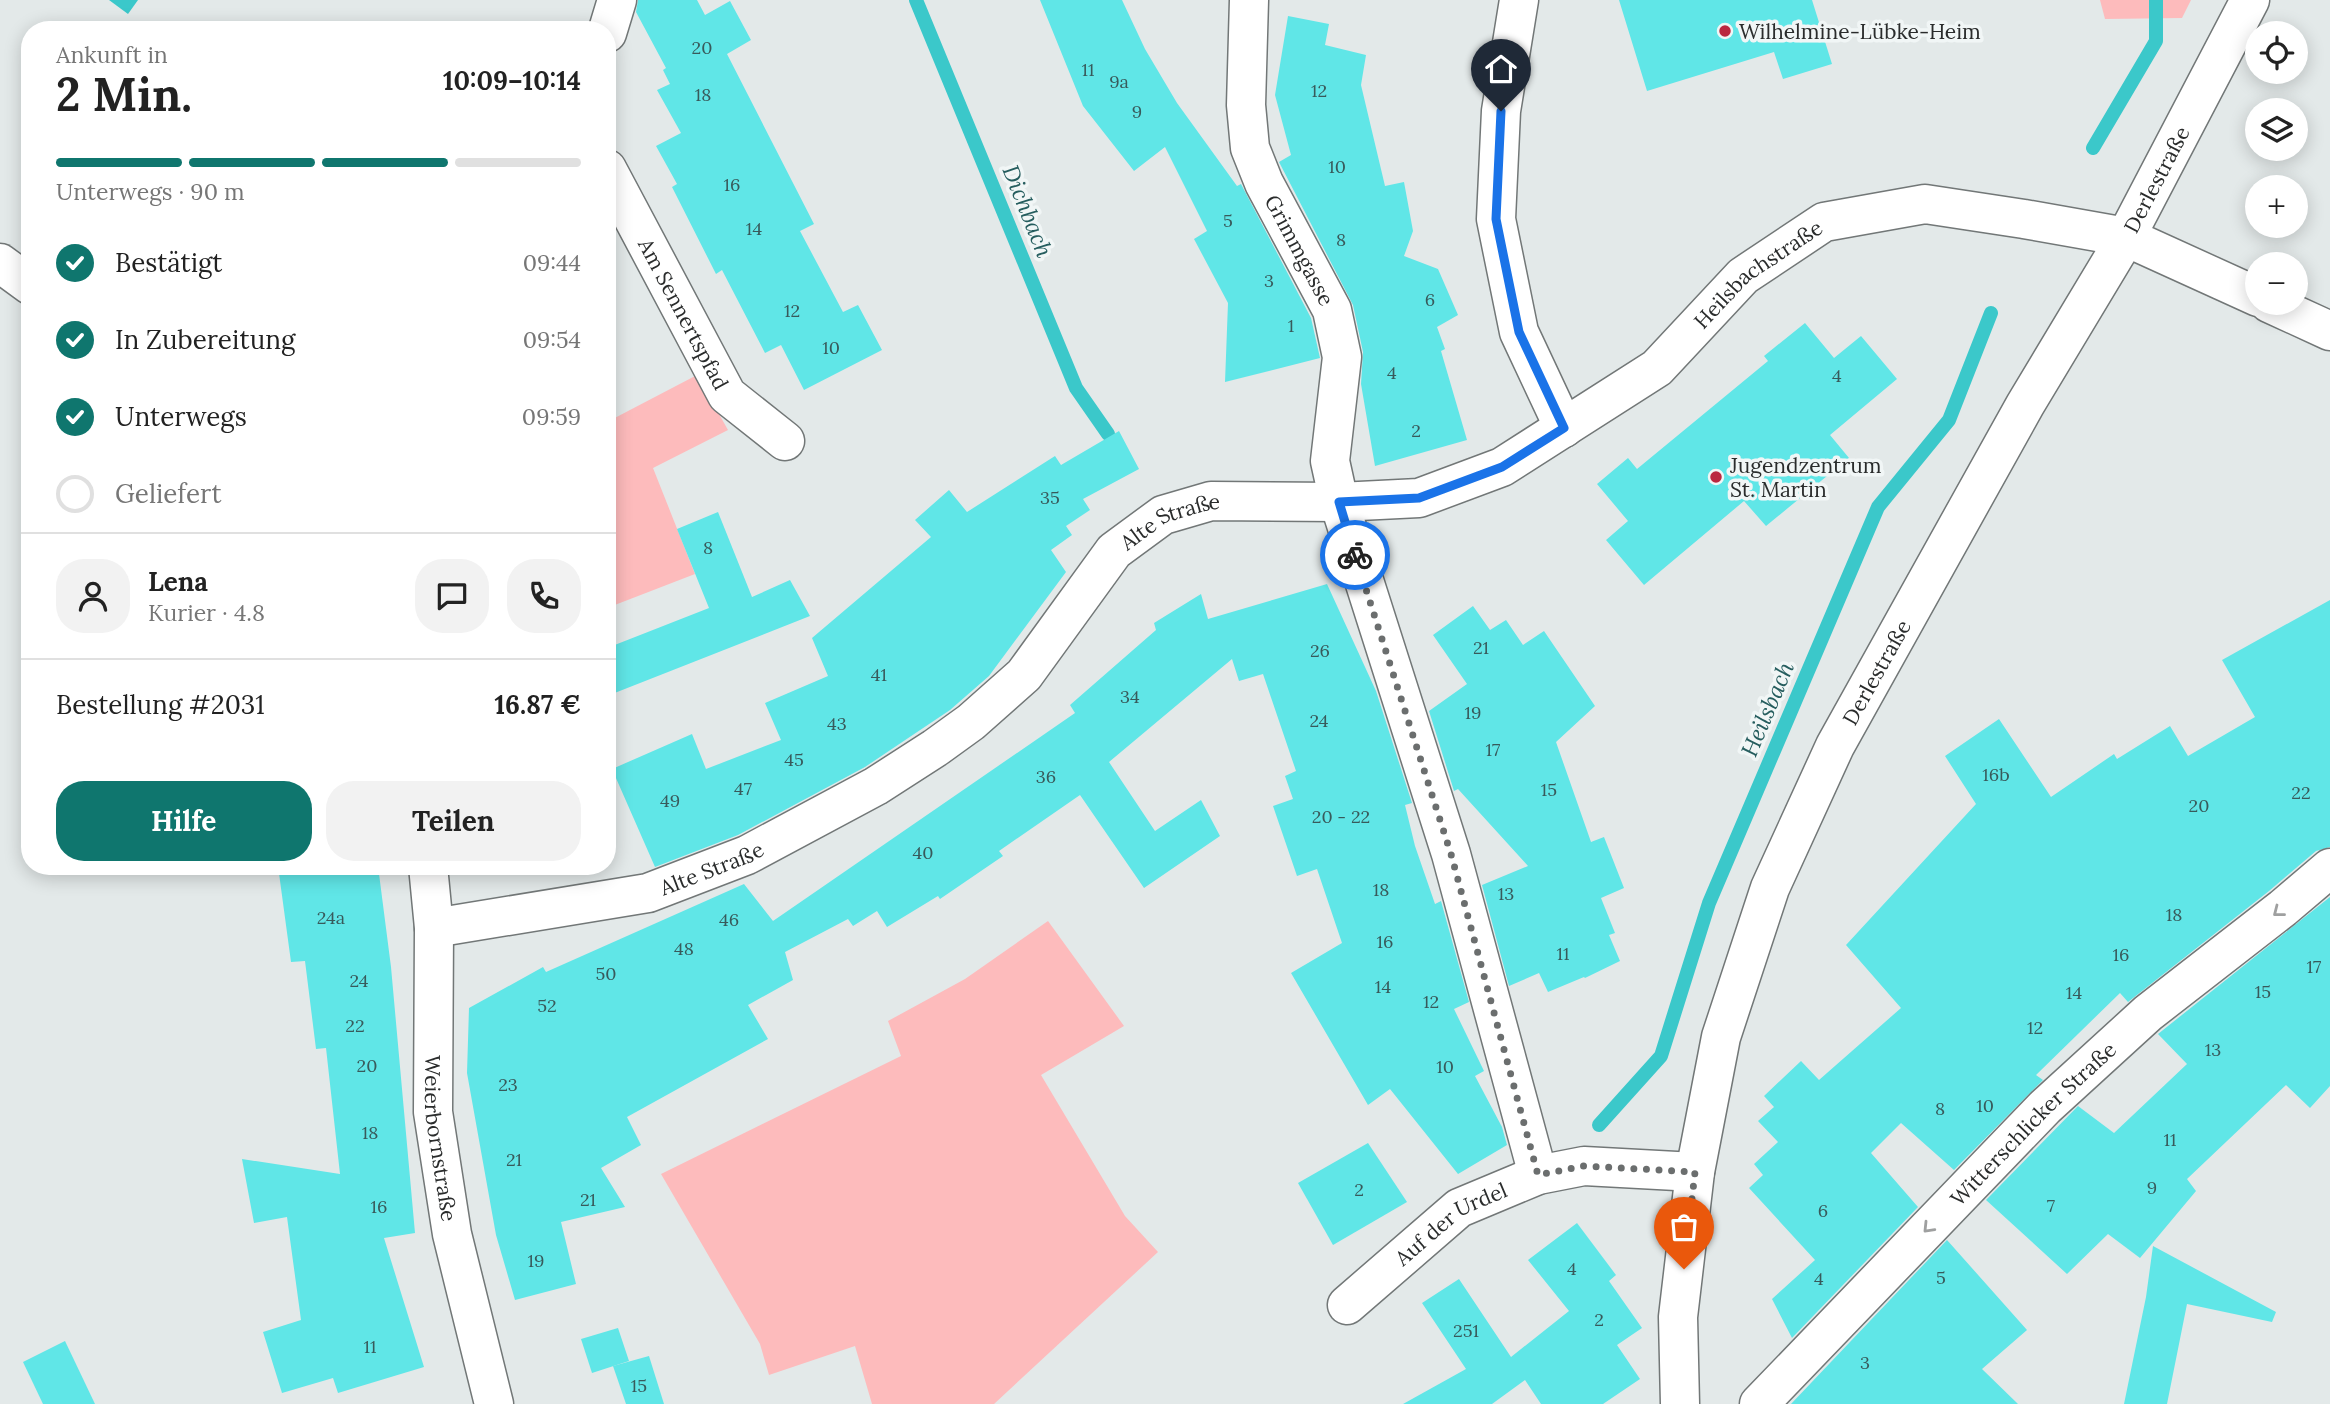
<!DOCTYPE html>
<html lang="de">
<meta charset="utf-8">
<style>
body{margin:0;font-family:Lora,serif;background:#f2f2f2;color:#222;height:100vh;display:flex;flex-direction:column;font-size:26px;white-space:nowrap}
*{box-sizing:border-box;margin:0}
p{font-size:23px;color:#767676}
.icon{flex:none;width:38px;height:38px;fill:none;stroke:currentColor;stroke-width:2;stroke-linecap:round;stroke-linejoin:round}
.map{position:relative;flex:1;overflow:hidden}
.drawer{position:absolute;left:21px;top:21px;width:595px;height:854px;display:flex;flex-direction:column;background:#fff;border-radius:28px;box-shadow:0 4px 18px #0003}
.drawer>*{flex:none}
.buttons{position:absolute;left:2245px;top:21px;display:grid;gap:14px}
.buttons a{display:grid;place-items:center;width:63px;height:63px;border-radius:50%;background:#fff;box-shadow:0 4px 18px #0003;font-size:35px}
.pin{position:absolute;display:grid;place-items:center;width:60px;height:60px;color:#fff;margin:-72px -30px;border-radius:50% 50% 50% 0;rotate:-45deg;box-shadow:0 0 7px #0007}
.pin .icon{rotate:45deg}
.courier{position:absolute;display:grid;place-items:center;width:70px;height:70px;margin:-35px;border:5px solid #1a73e8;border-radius:50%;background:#fff;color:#222;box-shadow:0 2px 9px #0007}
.summary em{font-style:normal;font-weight:800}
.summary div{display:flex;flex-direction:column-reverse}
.summary{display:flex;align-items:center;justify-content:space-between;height:119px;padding:0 35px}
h1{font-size:46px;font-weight:800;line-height:52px}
.bar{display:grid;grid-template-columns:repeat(4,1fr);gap:10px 7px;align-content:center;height:84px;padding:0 35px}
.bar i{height:9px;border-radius:5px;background:#e0e0e0}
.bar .current{background:#0f766e}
.bar p{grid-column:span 4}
.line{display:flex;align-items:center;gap:18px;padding:0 35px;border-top:2px solid #e0e0e0}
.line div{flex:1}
.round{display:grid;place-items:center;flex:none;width:74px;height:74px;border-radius:28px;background:#f2f2f2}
ol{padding:0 35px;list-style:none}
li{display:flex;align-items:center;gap:21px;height:77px}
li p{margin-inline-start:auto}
li .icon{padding:7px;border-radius:50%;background:#0f766e;color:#fff;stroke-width:4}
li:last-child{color:#767676}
li i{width:38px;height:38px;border:4px solid #e0e0e0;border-radius:50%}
.cta{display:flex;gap:14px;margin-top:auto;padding:14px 35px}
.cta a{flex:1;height:80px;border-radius:28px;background:#0f766e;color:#fff;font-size:28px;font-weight:800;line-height:80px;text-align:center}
.cta a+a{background:#f2f2f2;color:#222}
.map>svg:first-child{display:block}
.green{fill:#fdbbbc}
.water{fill:#3bc8ca}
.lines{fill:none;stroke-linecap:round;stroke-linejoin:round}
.stream{stroke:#3bc8ca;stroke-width:14}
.building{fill:#60e6e7}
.minor-casing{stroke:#727777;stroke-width:41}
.minor{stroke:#fff;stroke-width:38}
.oneway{stroke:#9fa0a0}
.done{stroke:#6b6e6e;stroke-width:7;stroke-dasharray:0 12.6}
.route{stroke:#1a73e8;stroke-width:9}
.poi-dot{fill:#ba2840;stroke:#f1f6f6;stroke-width:2.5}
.labels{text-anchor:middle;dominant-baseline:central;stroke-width:7;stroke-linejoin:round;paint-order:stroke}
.number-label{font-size:18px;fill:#385a5b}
.poi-label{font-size:21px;fill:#2a2c2c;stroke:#f1f6f6;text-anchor:start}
.street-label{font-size:21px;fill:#2a2c2c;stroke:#f1f6f6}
.water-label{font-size:23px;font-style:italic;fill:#255d5e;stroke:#f1f6f6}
</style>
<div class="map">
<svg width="2330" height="1404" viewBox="0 0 2330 1404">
<rect width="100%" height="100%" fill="#e3e9e9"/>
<g class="green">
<polygon points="2100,0 2191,0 2182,18 2105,19"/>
<polygon points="697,375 728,430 653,468 695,574 607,608 607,422"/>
<polygon points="1048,921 1124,1026 1041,1075 1125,1216 1158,1252 994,1404 872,1404 855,1346 769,1375 760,1344 661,1174 901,1056 888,1021 965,979"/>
</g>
<polygon class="water" points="109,0 138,0 128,14"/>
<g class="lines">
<g class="stream">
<polyline points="916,0 1076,388 1108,434"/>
<polyline points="2093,148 2156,41 2156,0"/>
<polyline points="1599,1125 1661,1056 1709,903 1878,507 1949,420 1991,313"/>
</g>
</g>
<g class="building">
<polygon points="638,0 697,0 705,15 730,1 751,40 727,54 814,224 800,231 843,312 858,305 882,350 804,390 781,345 765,353 722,270 716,274 672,187 677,184 656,146 681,133 657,90 670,84 663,70 666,68 636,12"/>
<polygon points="1040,0 1122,0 1145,49 1177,103 1237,186 1241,184 1311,318 1320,358 1225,382 1228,303 1194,239 1207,231 1165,147 1134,171 1083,106"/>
<polygon points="1619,0 1812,0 1832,64 1783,79 1774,52 1647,91"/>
<polygon points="1288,16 1329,24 1325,45 1366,55 1361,85 1385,186 1404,182 1413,231 1404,256 1438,269 1458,315 1437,327 1445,349 1441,351 1467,440 1375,466 1361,384 1363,352 1353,305 1279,162 1291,155 1275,95"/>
<polygon points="1805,323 1834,358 1861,336 1897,379 1830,435 1849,458 1766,526 1744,501 1644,585 1606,540 1628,521 1597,484 1628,458 1637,469 1768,361 1764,356"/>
<polygon points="1119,431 1139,469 1083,499 1090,510 1066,526 1072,535 1051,550 1066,572 989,676 950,710 865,767 738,835 655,867 612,769 692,734 706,769 781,740 765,703 828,676 812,638 931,537 915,520 949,490 967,512 1055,456 1061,465"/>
<polygon points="718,512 752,597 790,580 810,616 607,696 607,648 709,608 677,529"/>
<polygon points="1327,584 1376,691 1412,803 1405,805 1415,846 1435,904 1441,901 1469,1002 1454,1009 1484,1071 1475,1076 1502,1127 1507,1145 1458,1174 1390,1089 1368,1105 1291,973 1342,943 1317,869 1297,876 1273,806 1293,799 1285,776 1296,771 1263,674 1239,681 1232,659 1109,762 1155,831 1201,800 1220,836 1144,888 1080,795 999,851 1003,856 940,899 938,896 887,927 877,911 853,926 848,919 785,952 793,980 748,1005 768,1039 627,1117 641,1145 601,1168 625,1207 561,1222 576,1284 515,1300 496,1235 467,1073 469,1008 543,967 546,972 744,884 773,921 1075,713 1070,705 1156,630 1154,623 1201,594 1208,619"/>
<polygon points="2330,600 2330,847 2316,851 2269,891 2128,1002 2120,993 2036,1075 2043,1080 1954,1170 1901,1123 1871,1153 1918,1207 1792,1338 1772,1299 1815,1260 1749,1188 1763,1175 1754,1164 1778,1142 1758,1121 1774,1107 1764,1096 1801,1061 1819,1080 1901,1008 1846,945 1976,804 1945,756 1999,719 2051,797 2114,754 2117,759 2170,726 2188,756 2255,717 2222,660"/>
<polygon points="1473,606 1490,630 1506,620 1523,645 1544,631 1595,706 1556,742 1591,842 1604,837 1624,888 1601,898 1615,933 1609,935 1620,961 1585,978 1584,977 1548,992 1539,973 1509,986 1482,885 1528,866 1458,789 1454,791 1429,711 1467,684 1433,635"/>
<polygon points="278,866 378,866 391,967 415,1233 384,1238 424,1367 338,1393 333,1378 282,1393 263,1332 301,1320 287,1217 254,1223 242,1159 340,1174 326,1048 316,1049 305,961 291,962"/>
<polygon points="2330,897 2330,1086 2310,1108 2286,1085 2187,1179 2196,1191 2140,1258 2108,1234 2067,1274 1986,1200 2078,1106 2114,1133 2187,1064 2158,1034"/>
<polygon points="1368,1143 1407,1202 1333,1245 1298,1183"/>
<polygon points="1577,1223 1616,1275 1609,1281 1642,1328 1617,1345 1640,1379 1603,1404 1541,1404 1525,1380 1492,1404 1403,1404 1466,1369 1422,1303 1459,1279 1511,1357 1569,1311 1528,1260"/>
<polygon points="1947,1240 2027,1330 1982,1369 2018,1404 1791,1404"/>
<polygon points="2153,1246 2276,1312 2272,1322 2187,1304 2167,1404 2124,1404 2146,1297"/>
<polygon points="618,1328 629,1361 592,1373 581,1339"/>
<polygon points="65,1341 95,1404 43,1404 23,1362"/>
<polygon points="649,1356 664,1404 626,1404 613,1366"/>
</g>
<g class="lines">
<defs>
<g id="minor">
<path id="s1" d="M1249,0L1246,105L1250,148L1264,183L1332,310L1342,357L1330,461L1339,502L1451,854L1538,1175"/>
<polyline points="1519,0 1501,111 1496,219 1519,332 1564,428"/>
<polyline points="607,33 617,0"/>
<path id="s2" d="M607,169L727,395L785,441"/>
<polyline points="0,263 30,285"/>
<polyline points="2269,303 2330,331"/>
<path id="s3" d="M428,866L434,928L433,1112L452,1234L494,1404"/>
<path id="s4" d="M434,928L648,893L747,855L876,786L935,748L971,722L1024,675L1114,551L1163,515L1211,501L1339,502L1419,498L1502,467L1657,368L1743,276L1824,222L1925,204L2024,219L2126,237L2258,297"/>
<path id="s5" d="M1347,1305L1459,1208L1538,1175L1584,1166L1695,1172"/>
<path id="s6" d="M1680,1404L1678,1317L1695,1172L1721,1037L1770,888L1835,746L2025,405L2126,237L2250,0"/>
<path id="s7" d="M1759,1404L2045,1107L2148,1013L2283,908L2330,868"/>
</g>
</defs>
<use href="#minor" class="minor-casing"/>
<use href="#minor" class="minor"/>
</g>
<defs><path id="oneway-chevron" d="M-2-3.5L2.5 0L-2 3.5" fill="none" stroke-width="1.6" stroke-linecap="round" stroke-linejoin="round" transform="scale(1.75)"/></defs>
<g class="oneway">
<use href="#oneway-chevron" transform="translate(2278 912) rotate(142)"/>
<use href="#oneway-chevron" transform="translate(1928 1228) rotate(134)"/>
</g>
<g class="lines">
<polyline class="done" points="1355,555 1451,854 1538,1175 1584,1166 1695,1172 1684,1269"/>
<polyline class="route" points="1355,555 1339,502 1419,498 1502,467 1564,428 1519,332 1496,219 1501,111"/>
</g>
<g class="poi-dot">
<circle cx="1725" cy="31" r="7"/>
<circle cx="1716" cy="477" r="7"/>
</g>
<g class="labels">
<g class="number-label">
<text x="702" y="47">20</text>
<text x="1088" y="69">11</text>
<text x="1119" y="81">9a</text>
<text x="1319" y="90">12</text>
<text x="703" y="94">18</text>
<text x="1137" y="111">9</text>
<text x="1337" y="166">10</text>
<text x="732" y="184">16</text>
<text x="1228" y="220">5</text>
<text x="754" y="228">14</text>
<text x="1341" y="239">8</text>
<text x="1269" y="280">3</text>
<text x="1430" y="299">6</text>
<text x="792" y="310">12</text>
<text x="1291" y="325">1</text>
<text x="831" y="347">10</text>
<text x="1392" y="372">4</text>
<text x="1837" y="375">4</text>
<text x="1416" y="430">2</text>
<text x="1050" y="497">35</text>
<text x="708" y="547">8</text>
<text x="1481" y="647">21</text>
<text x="1320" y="650">26</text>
<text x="879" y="674">41</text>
<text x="1130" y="696">34</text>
<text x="1473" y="712">19</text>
<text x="1319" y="720">24</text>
<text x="837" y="723">43</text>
<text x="1493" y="749">17</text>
<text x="794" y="759">45</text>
<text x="1996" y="774">16b</text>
<text x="1046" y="776">36</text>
<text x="743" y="788">47</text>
<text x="1549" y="789">15</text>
<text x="2301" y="792">22</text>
<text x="670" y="800">49</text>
<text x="2199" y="805">20</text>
<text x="1341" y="816">20 - 22</text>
<text x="923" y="852">40</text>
<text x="1381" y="889">18</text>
<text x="1506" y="893">13</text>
<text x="2174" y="914">18</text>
<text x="331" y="917">24a</text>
<text x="729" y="919">46</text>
<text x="1385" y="941">16</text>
<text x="684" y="948">48</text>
<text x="1563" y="953">11</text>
<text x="2121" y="954">16</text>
<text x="2314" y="966">17</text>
<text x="606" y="973">50</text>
<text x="359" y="980">24</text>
<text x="1383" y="986">14</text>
<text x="2263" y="991">15</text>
<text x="2074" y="992">14</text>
<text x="1431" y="1001">12</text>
<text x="547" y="1005">52</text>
<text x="355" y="1025">22</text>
<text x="2035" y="1027">12</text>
<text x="2213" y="1049">13</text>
<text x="367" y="1065">20</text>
<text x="1445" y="1066">10</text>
<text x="508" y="1084">23</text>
<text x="1985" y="1105">10</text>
<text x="1940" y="1108">8</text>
<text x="370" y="1132">18</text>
<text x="2170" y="1139">11</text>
<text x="514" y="1159">21</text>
<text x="2152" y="1187">9</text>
<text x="1359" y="1189">2</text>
<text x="588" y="1199">21</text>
<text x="2051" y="1205">7</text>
<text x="379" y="1206">16</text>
<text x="1823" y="1210">6</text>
<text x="536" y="1260">19</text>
<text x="1572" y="1268">4</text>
<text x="1941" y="1277">5</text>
<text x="1819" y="1278">4</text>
<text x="1599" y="1319">2</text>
<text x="1466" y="1330">251</text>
<text x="370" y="1346">11</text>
<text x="1865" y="1362">3</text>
<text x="639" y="1385">15</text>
</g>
<g class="poi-label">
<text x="1739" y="31">Wilhelmine-Lübke-Heim</text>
<text x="1730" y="465">Jugendzentrum<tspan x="1730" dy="24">St. Martin</tspan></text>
</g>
<g class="street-label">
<text stroke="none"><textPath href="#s6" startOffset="1335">Derlestraße</textPath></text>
<text stroke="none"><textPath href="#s1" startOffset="262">Grimmgasse</textPath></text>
<text stroke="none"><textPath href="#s4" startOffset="1538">Heilsbachstraße</textPath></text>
<text stroke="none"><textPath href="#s2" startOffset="164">Am Sennertspfad</textPath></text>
<text stroke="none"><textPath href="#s4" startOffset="873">Alte Straße</textPath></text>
<text stroke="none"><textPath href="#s6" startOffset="768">Derlestraße</textPath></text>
<text stroke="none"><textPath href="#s4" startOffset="285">Alte Straße</textPath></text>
<text stroke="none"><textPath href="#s7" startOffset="392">Witterschlicker Straße</textPath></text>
<text stroke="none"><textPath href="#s3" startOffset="273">Weierbornstraße</textPath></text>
<text stroke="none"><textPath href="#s5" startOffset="133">Auf der Urdel</textPath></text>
</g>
<g class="water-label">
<text transform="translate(1028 211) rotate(68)">Dichbach</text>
<text transform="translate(1767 709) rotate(-67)">Heilsbach</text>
</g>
</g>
</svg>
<div class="buttons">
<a><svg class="icon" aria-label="locate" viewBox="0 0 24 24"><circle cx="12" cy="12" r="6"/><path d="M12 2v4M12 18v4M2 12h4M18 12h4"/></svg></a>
<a><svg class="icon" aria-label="layers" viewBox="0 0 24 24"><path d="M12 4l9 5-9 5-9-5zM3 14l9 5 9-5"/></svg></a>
<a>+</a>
<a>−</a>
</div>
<div class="pin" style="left:1684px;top:1269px;background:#ea580c"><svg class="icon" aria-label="bag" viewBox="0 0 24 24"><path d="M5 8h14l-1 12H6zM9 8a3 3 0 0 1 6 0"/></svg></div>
<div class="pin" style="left:1501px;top:111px;background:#1f2937"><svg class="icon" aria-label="home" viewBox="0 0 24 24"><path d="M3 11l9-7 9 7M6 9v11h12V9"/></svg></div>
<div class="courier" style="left:1355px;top:555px"><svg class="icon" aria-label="bike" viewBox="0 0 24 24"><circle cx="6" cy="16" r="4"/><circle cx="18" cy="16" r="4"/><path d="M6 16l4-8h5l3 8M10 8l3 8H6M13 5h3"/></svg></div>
<section class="drawer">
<div class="summary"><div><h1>2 Min.</h1><p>Ankunft in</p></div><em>10:09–10:14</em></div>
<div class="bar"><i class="current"></i><i class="current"></i><i class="current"></i><i></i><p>Unterwegs · 90 m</p></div>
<ol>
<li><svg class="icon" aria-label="check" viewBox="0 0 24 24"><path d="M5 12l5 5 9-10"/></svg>Bestätigt<p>09:44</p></li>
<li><svg class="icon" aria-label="check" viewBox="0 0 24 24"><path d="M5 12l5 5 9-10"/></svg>In Zubereitung<p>09:54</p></li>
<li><svg class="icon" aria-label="check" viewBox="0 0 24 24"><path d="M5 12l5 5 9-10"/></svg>Unterwegs<p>09:59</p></li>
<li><i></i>Geliefert</li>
</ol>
<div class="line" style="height:126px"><a class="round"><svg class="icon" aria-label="person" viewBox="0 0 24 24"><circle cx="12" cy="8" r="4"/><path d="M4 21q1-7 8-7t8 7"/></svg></a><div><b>Lena</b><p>Kurier · 4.8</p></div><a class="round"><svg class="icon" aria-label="chat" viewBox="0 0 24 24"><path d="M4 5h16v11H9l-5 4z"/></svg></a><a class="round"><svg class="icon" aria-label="phone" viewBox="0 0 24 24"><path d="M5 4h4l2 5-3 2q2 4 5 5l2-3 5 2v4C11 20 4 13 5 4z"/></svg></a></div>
<div class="line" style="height:91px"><div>Bestellung #2031</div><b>16.87 €</b></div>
<div class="cta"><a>Hilfe</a><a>Teilen</a></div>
</section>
</div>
